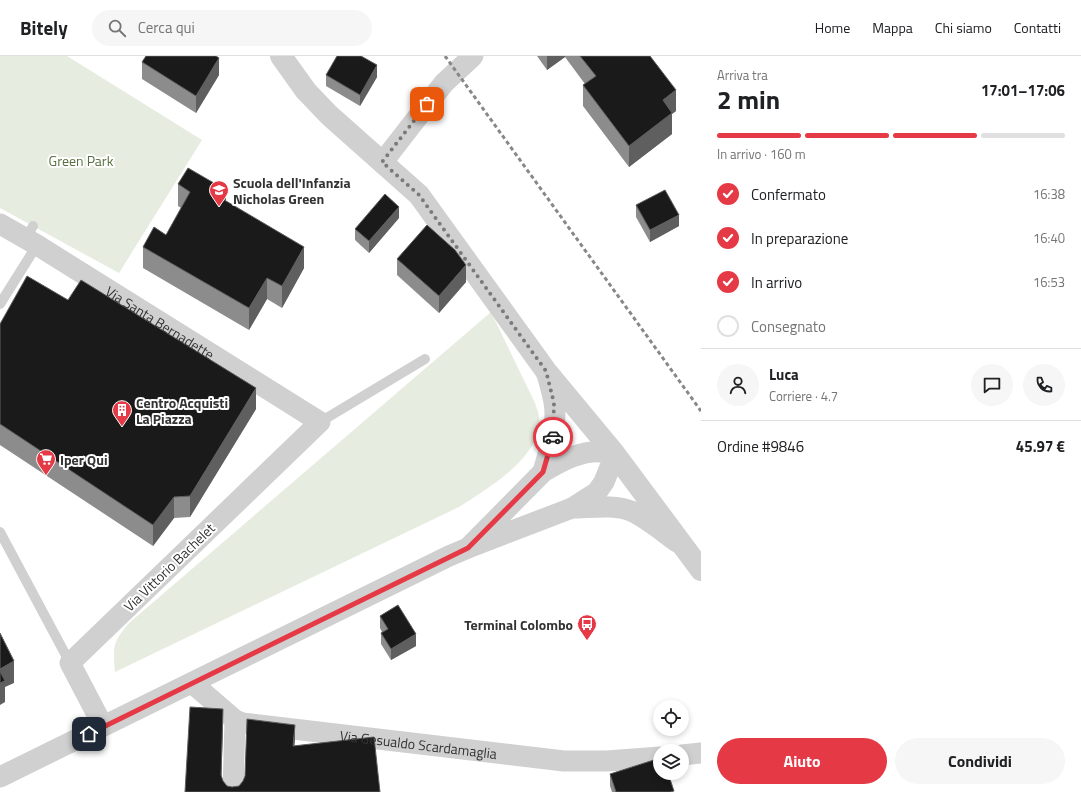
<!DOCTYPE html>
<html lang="it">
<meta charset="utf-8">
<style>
body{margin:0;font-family:"Titillium Web",sans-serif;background:#f6f6f6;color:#202124;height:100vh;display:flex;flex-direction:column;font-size:15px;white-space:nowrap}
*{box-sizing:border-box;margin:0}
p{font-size:13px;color:#757577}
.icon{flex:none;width:22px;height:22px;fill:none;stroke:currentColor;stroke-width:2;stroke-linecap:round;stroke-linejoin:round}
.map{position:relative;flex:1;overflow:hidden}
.drawer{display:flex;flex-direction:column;background:#fff;width:380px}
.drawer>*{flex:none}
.fabs{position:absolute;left:653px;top:644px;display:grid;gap:8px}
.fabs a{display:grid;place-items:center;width:36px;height:36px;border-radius:50%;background:#fff;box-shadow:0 2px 6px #0003;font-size:20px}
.pin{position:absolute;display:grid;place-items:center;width:34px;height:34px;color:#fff;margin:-17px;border-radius:8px;box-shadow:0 2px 6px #0006}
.courier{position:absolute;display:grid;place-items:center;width:40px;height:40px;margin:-20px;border:3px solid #e63946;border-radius:50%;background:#fff;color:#222;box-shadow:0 1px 5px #0007}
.overview em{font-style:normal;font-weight:700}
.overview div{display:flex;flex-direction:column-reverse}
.overview{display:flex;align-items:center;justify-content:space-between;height:68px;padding:0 16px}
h1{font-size:26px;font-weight:700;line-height:30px}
.bar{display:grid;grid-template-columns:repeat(4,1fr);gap:6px 4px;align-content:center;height:48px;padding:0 16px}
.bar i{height:5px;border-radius:3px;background:#e0e0e0}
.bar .selected{background:#e63946}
.bar p{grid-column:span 4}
.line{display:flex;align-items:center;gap:10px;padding:0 16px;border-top:1px solid #e0e0e0}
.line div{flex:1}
.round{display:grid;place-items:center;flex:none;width:42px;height:42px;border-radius:21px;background:#f6f6f6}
ol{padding:0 16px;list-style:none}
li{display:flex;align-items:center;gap:12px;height:44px}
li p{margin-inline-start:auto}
li .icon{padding:4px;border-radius:50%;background:#e63946;color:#fff;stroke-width:4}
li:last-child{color:#757577}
li i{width:22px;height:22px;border:2px solid #e0e0e0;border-radius:50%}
.button{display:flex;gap:8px;margin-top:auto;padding:8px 16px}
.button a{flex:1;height:46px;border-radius:24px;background:#e63946;color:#fff;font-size:16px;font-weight:700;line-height:46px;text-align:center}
.button a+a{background:#f6f6f6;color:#202124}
header{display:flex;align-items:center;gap:24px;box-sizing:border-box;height:56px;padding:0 20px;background:#fff;border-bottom:1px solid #e0e0e0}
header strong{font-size:19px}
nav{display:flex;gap:22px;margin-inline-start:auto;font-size:14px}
.search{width:280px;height:36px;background:#f6f6f6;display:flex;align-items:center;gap:10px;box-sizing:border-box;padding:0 14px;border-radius:22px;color:#757577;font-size:15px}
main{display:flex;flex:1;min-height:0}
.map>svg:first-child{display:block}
.green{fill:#e6ecdf}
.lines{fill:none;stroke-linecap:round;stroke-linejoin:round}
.service{stroke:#d0d0d0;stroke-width:10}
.minor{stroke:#d0d0d0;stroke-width:21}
.tertiary{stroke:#d0d0d0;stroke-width:22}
.rail{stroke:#888;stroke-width:3;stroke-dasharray:4 3;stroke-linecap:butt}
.wall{fill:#8c8c8c}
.shaded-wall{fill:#5f5f5f}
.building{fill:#1a1a1a;stroke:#5f5f5f}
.done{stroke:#7a7a7a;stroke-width:4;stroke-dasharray:0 7.2}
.route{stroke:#e63946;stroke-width:5}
.labels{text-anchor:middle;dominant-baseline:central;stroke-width:4;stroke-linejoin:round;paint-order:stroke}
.park-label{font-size:14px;fill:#56703f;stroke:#fff}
.poi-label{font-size:14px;font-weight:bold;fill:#333;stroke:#fff;text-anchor:start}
.street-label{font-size:14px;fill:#333;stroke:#fff}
</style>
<header>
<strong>Bitely</strong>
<div class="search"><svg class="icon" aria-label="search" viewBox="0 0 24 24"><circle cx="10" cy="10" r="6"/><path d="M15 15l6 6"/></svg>Cerca qui</div>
<nav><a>Home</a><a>Mappa</a><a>Chi siamo</a><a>Contatti</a></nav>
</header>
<main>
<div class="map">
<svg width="701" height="736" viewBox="0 0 701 736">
<rect width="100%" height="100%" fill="#fff"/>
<g class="green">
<polygon points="0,0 67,0 202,84 119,217 0,152"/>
<path d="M491,256L535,347C536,351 539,357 539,361C544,400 487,433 459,451L115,616C113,591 112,587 129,567Z"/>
</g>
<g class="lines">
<g class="service">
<polyline points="26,183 33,170"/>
<polyline points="0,248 37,189"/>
<polyline points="320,366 425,303"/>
<polyline points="0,476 70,607"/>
</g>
<g class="minor">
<polyline points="382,107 444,27 473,0"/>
<path id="s1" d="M0,168L37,189L320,366L70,607L103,670"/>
<path d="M543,416C549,394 558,370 554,346C552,336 549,325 546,315"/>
<path d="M572,452C590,452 614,448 631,455C647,462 663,476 677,486"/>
<path id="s2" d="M192,627L235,664L242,667L564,705H607L660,701"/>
<polyline points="682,699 701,697"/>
<path d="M0,721L449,500L468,492L572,452L597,436L604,426L610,411L614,397C607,397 599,395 592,396C574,398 558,407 543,416L468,492"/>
<polyline points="233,736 235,664"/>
</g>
<polyline class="tertiary" points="281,0 306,35 329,59 419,139 546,315 614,397 701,514"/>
<polyline class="rail" points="445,0 701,355"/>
</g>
<g class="wall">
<polygon points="537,0 650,0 676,55 672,58 672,78 629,111 583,50 583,29 585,28 565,1 547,14"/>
<polygon points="142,6 219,19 196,57 142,23"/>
<polygon points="326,19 377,21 360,50 326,30"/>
<polygon points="178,128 226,145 304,212 282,252 267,243 249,274 143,212 143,191 166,179 181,152 178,150"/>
<polygon points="636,149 679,170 650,186 636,161"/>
<polygon points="399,162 369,197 355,184 355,173"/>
<polygon points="397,203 466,226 439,257 397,219"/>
<polygon points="0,268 256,353 190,461 174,462 153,490 0,389"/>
<polygon points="380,560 416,590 391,604 381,588 381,577 382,576 380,572"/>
<polygon points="610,718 674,736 612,736 610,730"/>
</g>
<g class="shaded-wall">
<polygon points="547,0 565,0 565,1 547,14"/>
<polygon points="219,2 219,19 196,57 196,40"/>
<polygon points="377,9 377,21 360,50 360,39"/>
<polygon points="676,34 676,55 672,58 672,78 629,111 629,90 663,44"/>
<polygon points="226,134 226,155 221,142"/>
<polygon points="399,151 399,162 369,197 369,185"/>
<polygon points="679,159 679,170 650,186 650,174"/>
<polygon points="304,191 304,212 282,252 282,230"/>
<polygon points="466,209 466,226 439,257 439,240"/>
<polygon points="267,222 267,243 249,274 249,252"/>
<polygon points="256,332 256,353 190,461 190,440"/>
<polygon points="174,441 174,462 153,490 153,469"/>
<polygon points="416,578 416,590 391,604 391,593"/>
<polygon points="14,605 14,627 5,631 5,646 0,649 0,613"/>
<polygon points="223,653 223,670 221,736 221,719"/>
<polygon points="295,669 295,685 293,706 293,690"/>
</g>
<g class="building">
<polygon points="146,0 216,0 219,2 196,40 142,6"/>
<polygon points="337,0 361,0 377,9 360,39 326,19"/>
<polygon points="580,0 650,0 676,34 663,44 672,57 629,90 583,29 596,20"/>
<polygon points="188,112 226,134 221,142 304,191 282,230 267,222 249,252 143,191 154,171 166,179 190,136 178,128"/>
<polygon points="665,134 679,159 650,174 636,149"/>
<polygon points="385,138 399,151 369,185 355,173"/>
<polygon points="427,169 455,194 466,209 439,240 397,203"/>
<polygon points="27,220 68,244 81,224 256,332 190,440 174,441 153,469 0,368 0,268"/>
<polygon points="398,549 416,578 391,593 381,577 388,573 380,560"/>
<polygon points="0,577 14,605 0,613"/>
<polygon points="0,615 5,625 0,627"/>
<polygon points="190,651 223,653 221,719 223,725 227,730 232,731 239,730 243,725 245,720 247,663 295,669 293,690 374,681 380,736 185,736"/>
<polygon points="660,702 660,717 668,717 674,735 670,736 616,736 610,718"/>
</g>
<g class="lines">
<polyline class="done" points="427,48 382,106 419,139 546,315 554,347 553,381"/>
<polyline class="route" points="89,678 468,492 543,416 553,381"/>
</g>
<defs>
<symbol id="school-pin" viewBox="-11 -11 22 30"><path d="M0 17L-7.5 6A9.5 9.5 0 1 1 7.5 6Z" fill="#e63946" stroke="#fff"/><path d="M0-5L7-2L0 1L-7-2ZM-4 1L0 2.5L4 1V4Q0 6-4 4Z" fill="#fff"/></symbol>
<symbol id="building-pin" viewBox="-11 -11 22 30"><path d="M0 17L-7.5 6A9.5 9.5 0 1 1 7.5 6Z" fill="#e63946" stroke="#fff"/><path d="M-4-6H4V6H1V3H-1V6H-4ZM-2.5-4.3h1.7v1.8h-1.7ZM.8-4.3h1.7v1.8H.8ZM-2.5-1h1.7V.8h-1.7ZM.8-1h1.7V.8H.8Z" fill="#fff"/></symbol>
<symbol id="supermarket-pin" viewBox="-11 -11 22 30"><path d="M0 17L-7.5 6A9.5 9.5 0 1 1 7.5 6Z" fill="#e63946" stroke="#fff"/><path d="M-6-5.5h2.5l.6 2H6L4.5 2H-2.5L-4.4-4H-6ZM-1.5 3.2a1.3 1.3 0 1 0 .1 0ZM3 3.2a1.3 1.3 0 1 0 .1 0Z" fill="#fff"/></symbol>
<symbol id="bus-pin" viewBox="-11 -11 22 30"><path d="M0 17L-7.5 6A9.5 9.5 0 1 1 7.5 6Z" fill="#e63946" stroke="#fff"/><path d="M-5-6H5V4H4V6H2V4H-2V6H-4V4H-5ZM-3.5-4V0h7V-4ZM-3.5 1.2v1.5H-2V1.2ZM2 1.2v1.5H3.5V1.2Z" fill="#fff"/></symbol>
</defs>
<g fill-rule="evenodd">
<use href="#school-pin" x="208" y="123" width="22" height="30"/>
<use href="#building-pin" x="111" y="343" width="22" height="30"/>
<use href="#supermarket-pin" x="35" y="392" width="22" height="30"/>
<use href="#bus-pin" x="576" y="557" width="22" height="30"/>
</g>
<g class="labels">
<g class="park-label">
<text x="81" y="104">Green Park</text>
</g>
<g class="poi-label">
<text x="233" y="126">Scuola dell'Infanzia<tspan x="233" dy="16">Nicholas Green</tspan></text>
<text x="136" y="346">Centro Acquisti<tspan x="136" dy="16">La Piazza</tspan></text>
<text x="60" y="403">Iper Qui</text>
<text x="573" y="568" text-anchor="end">Terminal Colombo</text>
</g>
<g class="street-label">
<text stroke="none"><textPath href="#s1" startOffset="188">Via Santa Bernadette</textPath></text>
<text transform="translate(169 511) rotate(-44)">Via Vittorio Bachelet</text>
<text stroke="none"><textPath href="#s2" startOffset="242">Via Gesualdo Scardamaglia</textPath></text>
</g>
</g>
</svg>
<div class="fabs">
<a><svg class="icon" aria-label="locate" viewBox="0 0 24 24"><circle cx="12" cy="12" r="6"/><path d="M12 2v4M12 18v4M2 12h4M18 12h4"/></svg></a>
<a><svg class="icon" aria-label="layers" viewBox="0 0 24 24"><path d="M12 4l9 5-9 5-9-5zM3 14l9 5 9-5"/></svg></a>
</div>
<div class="pin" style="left:427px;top:48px;background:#ea580c"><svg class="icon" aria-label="bag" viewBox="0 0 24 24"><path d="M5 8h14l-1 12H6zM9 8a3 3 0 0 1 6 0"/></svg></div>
<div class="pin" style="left:89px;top:678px;background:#1f2937"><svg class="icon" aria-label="home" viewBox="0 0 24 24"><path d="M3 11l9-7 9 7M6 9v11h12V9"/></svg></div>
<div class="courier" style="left:553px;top:381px"><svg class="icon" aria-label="car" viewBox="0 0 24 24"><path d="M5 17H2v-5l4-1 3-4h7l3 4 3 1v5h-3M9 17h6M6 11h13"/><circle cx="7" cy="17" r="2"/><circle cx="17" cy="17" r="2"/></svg></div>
</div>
<section class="drawer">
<div class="overview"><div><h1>2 min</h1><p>Arriva tra</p></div><em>17:01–17:06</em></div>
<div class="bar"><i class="selected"></i><i class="selected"></i><i class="selected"></i><i></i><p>In arrivo · 160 m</p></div>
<ol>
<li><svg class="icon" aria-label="check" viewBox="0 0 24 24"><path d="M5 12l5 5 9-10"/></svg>Confermato<p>16:38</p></li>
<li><svg class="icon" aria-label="check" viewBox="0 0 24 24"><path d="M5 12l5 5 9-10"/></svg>In preparazione<p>16:40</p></li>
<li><svg class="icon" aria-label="check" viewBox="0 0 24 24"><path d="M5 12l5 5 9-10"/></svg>In arrivo<p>16:53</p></li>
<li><i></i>Consegnato</li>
</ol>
<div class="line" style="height:72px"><a class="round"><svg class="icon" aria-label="person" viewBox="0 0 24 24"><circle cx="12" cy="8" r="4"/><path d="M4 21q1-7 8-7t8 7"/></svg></a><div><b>Luca</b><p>Corriere · 4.7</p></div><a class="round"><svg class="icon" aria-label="chat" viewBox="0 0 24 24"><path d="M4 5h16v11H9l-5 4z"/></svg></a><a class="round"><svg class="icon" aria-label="phone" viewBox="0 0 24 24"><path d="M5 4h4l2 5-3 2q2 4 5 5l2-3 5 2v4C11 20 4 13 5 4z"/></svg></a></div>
<div class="line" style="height:52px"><div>Ordine #9846</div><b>45.97 €</b></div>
<div class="button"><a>Aiuto</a><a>Condividi</a></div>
</section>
</main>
